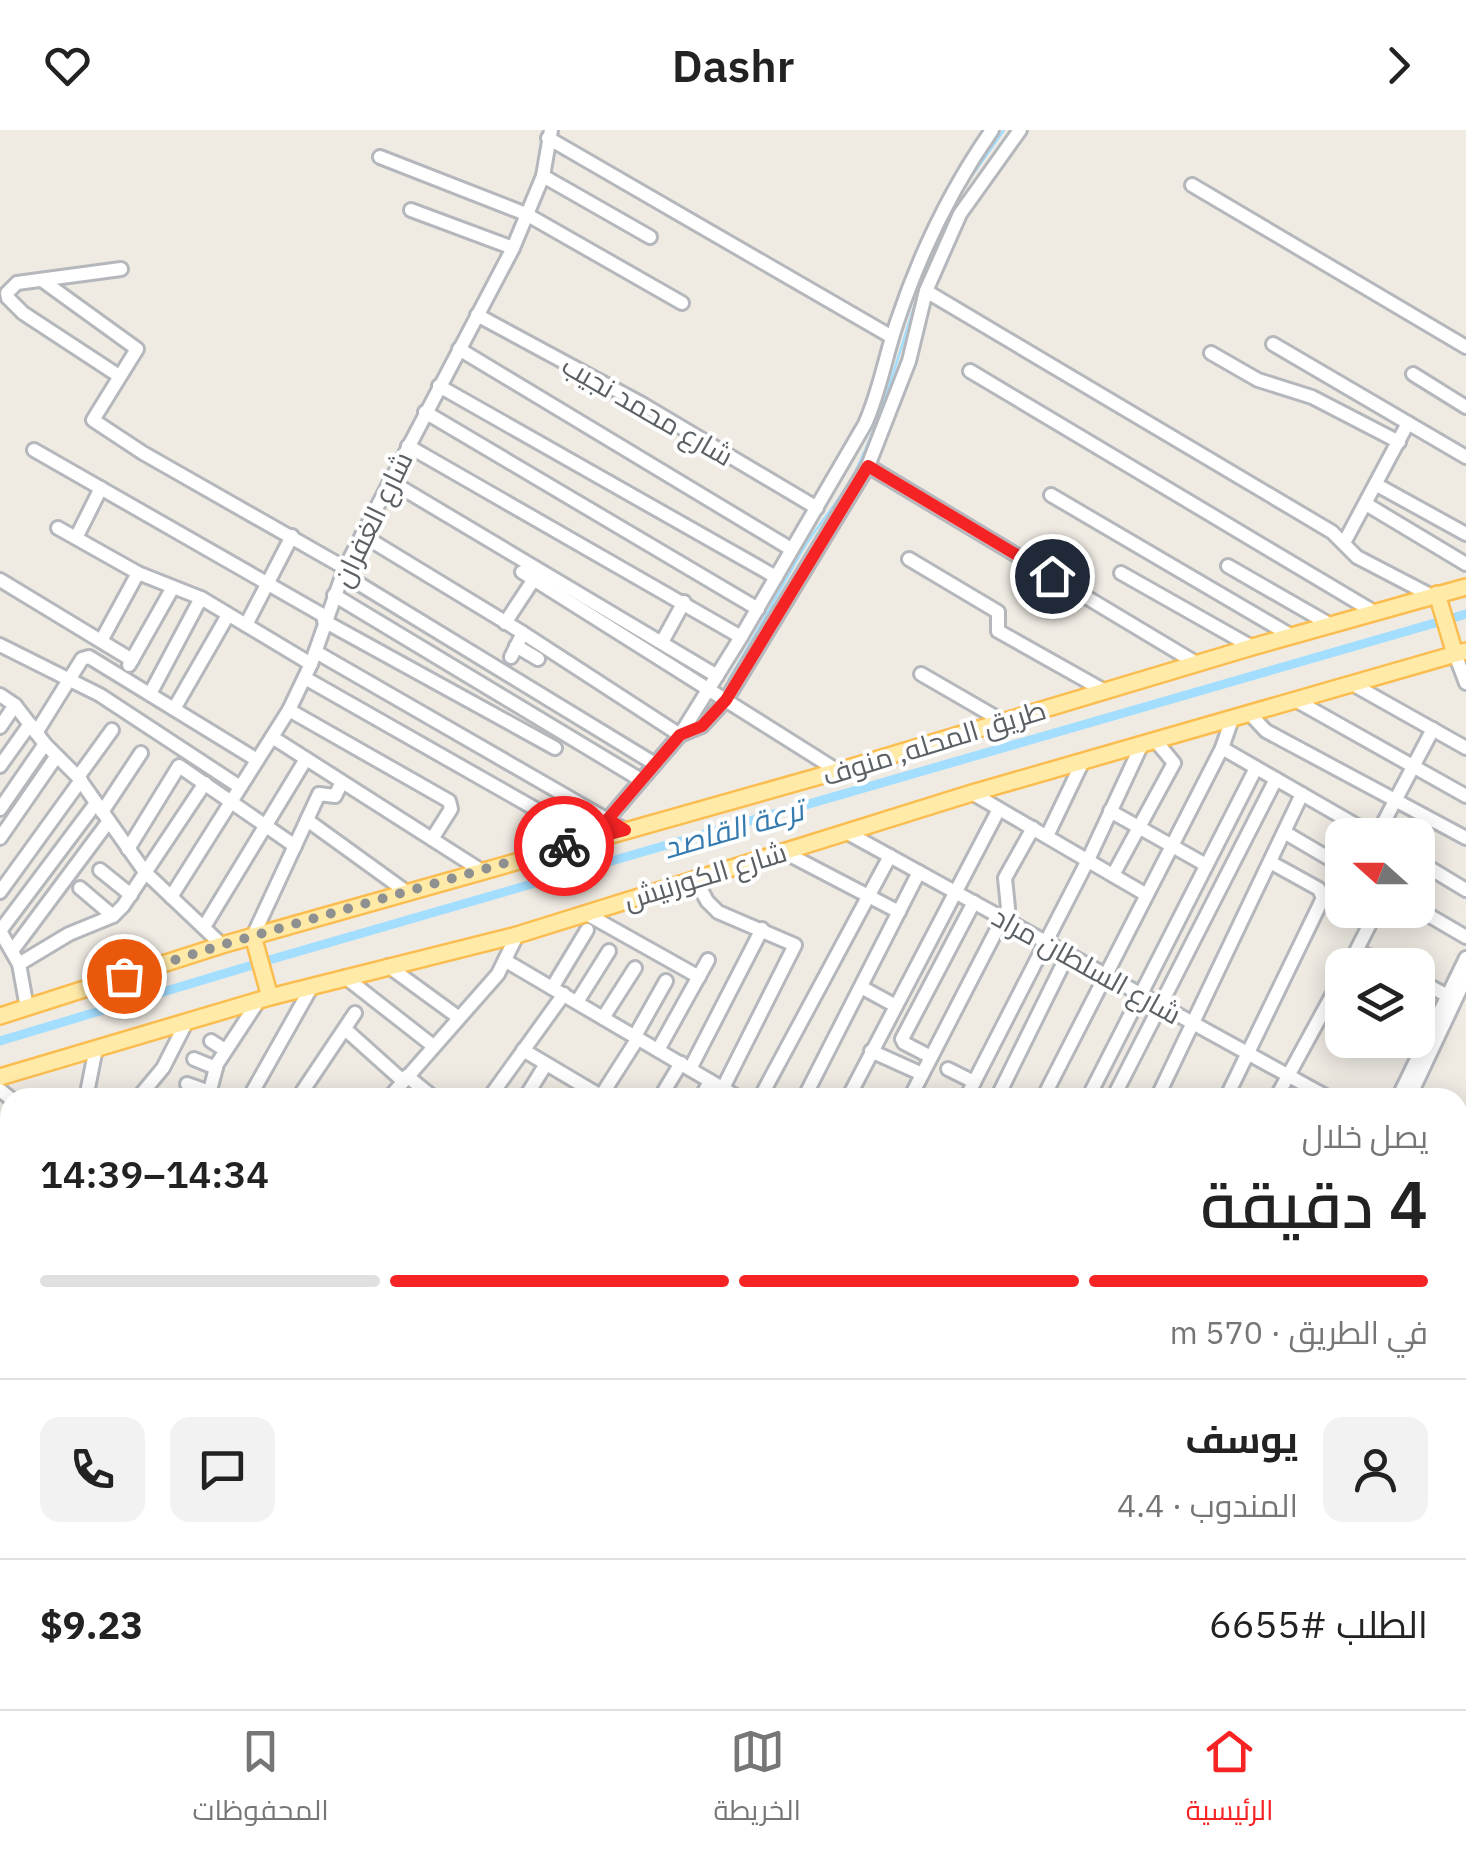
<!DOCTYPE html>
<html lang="ar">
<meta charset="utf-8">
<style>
body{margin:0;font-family:"IBM Plex Sans",Cairo,sans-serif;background:#f2f2f2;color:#222;direction:rtl;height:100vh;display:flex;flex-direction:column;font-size:38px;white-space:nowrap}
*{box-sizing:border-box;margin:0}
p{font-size:32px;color:#767676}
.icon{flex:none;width:55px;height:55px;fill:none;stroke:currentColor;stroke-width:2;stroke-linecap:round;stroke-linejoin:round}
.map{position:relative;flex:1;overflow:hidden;direction:ltr}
.drawer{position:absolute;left:0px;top:958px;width:1468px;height:622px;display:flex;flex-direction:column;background:#fff;border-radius:30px 30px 0 0;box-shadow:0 5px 25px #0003;direction:rtl}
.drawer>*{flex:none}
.needle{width:65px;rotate:291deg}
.fabs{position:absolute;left:1325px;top:688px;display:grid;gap:20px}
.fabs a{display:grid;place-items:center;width:110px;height:110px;border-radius:20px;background:#fff;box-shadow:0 5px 25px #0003;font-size:50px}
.pin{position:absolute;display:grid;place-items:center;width:85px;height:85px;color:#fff;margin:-42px;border:5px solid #fff;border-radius:50%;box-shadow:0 2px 10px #0007}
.courier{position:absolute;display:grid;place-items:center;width:100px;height:100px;margin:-50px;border:8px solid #f52324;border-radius:50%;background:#fff;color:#222;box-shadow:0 2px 12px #0007}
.head em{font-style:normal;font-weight:600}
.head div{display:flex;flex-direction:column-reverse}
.head{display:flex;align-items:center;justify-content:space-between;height:170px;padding:0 40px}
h1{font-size:65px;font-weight:600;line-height:75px}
.bar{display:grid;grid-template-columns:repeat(4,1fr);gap:15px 10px;align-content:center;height:120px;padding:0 40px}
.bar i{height:12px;border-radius:8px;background:#e0e0e0}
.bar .active{background:#f52324}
.bar p{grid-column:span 4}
.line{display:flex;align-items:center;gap:25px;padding:0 40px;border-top:2px solid #e0e0e0}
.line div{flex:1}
.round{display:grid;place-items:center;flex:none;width:105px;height:105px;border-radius:20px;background:#f2f2f2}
header{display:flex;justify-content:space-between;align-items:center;height:130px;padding:0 40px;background:#fff;font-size:45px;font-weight:600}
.dock{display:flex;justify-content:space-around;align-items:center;height:140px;border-top:2px solid #e0e0e0;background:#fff;font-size:28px;color:#767676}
.dock a{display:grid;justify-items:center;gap:5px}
.dock .active{color:#f52324}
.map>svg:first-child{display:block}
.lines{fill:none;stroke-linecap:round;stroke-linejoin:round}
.stream{stroke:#a3deff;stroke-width:2.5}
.canal{stroke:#a3deff;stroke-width:9}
.minor-casing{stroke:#b4b7bb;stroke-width:18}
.major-casing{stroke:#fbbd50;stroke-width:20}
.minor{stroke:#fff;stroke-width:12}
.major{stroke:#ffeaa8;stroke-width:15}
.done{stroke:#8f9191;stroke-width:10;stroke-dasharray:0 18}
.route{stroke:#f52324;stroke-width:12}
.labels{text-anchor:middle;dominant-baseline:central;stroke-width:8;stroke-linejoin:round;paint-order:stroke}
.street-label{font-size:28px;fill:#5b6065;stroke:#fff}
.water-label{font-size:30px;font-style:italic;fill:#367baf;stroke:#fff}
</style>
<header><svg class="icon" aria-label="forward" viewBox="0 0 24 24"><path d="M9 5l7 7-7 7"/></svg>Dashr<svg class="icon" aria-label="heart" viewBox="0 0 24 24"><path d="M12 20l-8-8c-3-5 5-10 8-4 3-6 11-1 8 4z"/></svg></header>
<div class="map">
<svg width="1466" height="1579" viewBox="0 0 1466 1579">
<rect width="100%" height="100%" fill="#efebe3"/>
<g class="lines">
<g class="stream">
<polyline points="962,60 1004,0"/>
<path d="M729,549C754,508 777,465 801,423C817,395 841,370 856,340C893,264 908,181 940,103"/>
</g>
<polyline class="canal" points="0,911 276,828 1466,484"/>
<defs>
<g id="minor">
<polyline points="548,8 892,207"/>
<polyline points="380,27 526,84 682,173"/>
<polyline points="543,46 650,107"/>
<polyline points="1192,55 1466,217"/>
<polyline points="411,80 513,118"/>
<polyline points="43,151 137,219 93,290 143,323 345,438"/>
<polyline points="926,161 1332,402 1357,427 1432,466"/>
<polyline points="477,185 642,274 817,378"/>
<polyline points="1273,214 1466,327"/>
<polyline points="459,219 791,419"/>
<polyline points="1211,223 1258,250 1312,267 1399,312"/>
<polyline points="970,241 1374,482"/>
<polyline points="1413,244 1466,277"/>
<polyline points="119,246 23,183 8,168 7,163 17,153 121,139"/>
<polyline points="439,256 776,447"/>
<polyline points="425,282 758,479"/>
<polyline points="408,316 741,507"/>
<polyline points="34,320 326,487"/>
<polyline points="868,336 1196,533"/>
<polyline points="390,351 717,546"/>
<polyline points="1377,355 1466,404"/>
<polyline points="1051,365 1290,505"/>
<polyline points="1366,374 1466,434"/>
<polyline points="58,398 138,443 201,468 311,534"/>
<polyline points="362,405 523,503 680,605"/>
<polyline points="76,408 101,358"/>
<polyline points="1345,411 1408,293"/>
<polyline points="909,429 998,482 998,501 1103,560"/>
<polyline points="1228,436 1329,494"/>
<polyline points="522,442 838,641"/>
<polyline points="1121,443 1252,517"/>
<polyline points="343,444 655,634"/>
<polyline points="0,450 132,530"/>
<polyline points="334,465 641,650"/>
<polyline points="324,491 555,618"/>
<polyline points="505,493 534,449"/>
<polyline points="246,495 292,406"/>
<polyline points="101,511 138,443"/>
<polyline points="662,512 684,472"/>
<polyline points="0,515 100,565 240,657"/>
<polyline points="516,516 538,529"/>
<polyline points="316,522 625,700"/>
<polyline points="1455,524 1466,553"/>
<polyline points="511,527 523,503"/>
<polyline points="129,535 172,459"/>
<polyline points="921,544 1004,592"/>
<polyline points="305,548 539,681 556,696 569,715"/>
<polyline points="1354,555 1466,618"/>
<polyline points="150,564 201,468"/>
<polyline points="0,565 15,575 45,614 78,647 145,742 222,815"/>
<polyline points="1297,571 1466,666"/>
<polyline points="174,579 228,485"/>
<polyline points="289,580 449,671 451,679 432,709"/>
<polyline points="1250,584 1266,601 1466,708"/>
<polyline points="0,597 15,575"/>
<polyline points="36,603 82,529 89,527 257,630"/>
<polyline points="680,605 702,596 726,570 868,336 909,231 926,161 960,84 1020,0"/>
<polyline points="272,607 482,741"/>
<polyline points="1222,618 1373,705"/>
<polyline points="0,636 30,594"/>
<polyline points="78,647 112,600"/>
<polyline points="972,663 1145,764"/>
<polyline points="0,679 45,614"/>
<polyline points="1110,681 1206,735"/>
<polyline points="102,682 141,623"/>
<path d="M608,689L680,605L741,507L865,294C880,261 885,227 897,192C920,123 950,60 992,0"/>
<polyline points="307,690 408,763"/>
<polyline points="846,702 1329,968"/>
<polyline points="1284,702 1342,736"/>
<polyline points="1377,705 1433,599"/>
<polyline points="1047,706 1083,631"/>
<polyline points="0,708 56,627"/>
<polyline points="128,719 179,636 295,716"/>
<polyline points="782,721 899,782"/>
<polyline points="1418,731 1466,760"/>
<polyline points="100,740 131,765"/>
<polyline points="1113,745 1174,633 1155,610"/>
<polyline points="695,748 707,771 718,782 795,815 723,958"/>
<polyline points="80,758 113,786"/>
<polyline points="0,762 81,650"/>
<polyline points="171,767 289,580 311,534 345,438 513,118 543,46 551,0"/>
<polyline points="1418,779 1466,807"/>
<polyline points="585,783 699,847"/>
<polyline points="204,797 306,629"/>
<polyline points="253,806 319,664 335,666 342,652"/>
<polyline points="12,821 109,691"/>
<polyline points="1358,821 1387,835"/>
<polyline points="506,831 739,968"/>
<polyline points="19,834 69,804 113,786 123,776 205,653"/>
<polyline points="1349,835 1377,780"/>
<polyline points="388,836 458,887"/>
<polyline points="345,847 432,915"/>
<polyline points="1418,850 1446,865"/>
<polyline points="861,857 894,875"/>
<polyline points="552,858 587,800"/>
<polyline points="577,872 609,821"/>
<polyline points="27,878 19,834 0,801 96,673"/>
<polyline points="603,888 635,838"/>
<polyline points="345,899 403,951"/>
<polyline points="635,906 666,851"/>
<polyline points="211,911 225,920"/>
<polyline points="523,920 604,968"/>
<polyline points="658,920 708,830"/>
<polyline points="871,921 922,944"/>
<polyline points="931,927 904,913 902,909 974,772"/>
<polyline points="194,929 216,938"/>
<polyline points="690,939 762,799"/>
<polyline points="948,939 974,952"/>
<polyline points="407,946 434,968"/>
<polyline points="187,954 209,962"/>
<polyline points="0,960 10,968"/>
<polyline points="601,966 638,908"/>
<polyline points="86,968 96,918"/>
<polyline points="138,968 163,938 187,891"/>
<polyline points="208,968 217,934 259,870"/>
<polyline points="249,968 312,856"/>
<polyline points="298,968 355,883"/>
<polyline points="389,968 498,844 517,805"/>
<polyline points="489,968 564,864"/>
<polyline points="525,968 546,934"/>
<polyline points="660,968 681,933"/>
<polyline points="701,968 710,951"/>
<polyline points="760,968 890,726"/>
<polyline points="804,968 919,742"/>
<polyline points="848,968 999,679"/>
<polyline points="910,968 1008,778 1005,748 1033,698"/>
<polyline points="966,968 1088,730 1142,614"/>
<polyline points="997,968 1068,824"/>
<polyline points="1043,968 1222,618 1232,589"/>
<polyline points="1088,968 1256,638"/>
<polyline points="1113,968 1276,649"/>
<polyline points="1157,968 1302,664"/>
<polyline points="1226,968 1323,768 1319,759 1270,732"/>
<polyline points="1276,968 1342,847"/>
<polyline points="1398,968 1466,828"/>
<polyline points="1409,968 1466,847"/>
<polyline points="0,1025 10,1005"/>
<polyline points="0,1067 10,1071"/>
<polyline points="1458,1086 1466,1091"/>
<polyline points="0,1123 10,1127"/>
<polyline points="0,1176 10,1155"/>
<polyline points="0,1207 10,1212"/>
<polyline points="0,1224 10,1235"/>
<polyline points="1458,1270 1466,1249"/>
<polyline points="10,1280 7,1289 10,1292"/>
<polyline points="1458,1312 1466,1315"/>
<polyline points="0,1337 10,1331"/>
<polyline points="0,1353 6,1360"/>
<polyline points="0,1396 6,1405 10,1403"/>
<polyline points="1458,1402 1466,1405"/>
<polyline points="1458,1433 1466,1415"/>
<polyline points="0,1451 5,1452 10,1439"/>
<polyline points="0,1467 10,1472"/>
<polyline points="1458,1475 1466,1478"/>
<polyline points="1458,1540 1466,1543"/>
<polyline points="249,1570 278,1579"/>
<polyline points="494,1570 524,1579"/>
<polyline points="774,1570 803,1579"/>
<polyline points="1051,1570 1079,1579"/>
<polyline points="1256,1570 1281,1579"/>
<polyline points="6,1579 8,1549"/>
<polyline points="62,1579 64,1570"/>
<polyline points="83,1579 85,1570"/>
<polyline points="169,1579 171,1570"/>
<polyline points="306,1579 307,1570"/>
<polyline points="336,1579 338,1570"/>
<polyline points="397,1579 399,1570"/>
<polyline points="428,1579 430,1570"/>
<polyline points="560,1579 563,1570"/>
<polyline points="693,1579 696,1570"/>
<polyline points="751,1579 754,1570"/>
<polyline points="880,1579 883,1570"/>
<polyline points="948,1579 951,1570"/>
<polyline points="1033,1579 1036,1570"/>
<polyline points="1111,1579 1114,1570"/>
<polyline points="1300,1579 1303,1570"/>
<polyline points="1391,1579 1395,1570"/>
<polyline points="1454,1579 1466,1552"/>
</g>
<g id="major">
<polyline points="1437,464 1455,524"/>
<polyline points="253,806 270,867"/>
<polyline points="0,886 222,815 838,641 1252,517 1466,457"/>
<polyline points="0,947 270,867 517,805 972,663 1466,521"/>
</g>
</defs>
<use href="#minor" class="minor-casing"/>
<use href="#major" class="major-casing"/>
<use href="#minor" class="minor"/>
<use href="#major" class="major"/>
</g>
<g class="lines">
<polyline class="done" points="124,846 222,815 564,716"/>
<polyline class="route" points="564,716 625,700 608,689 680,605 702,596 726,570 868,336 1052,446"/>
</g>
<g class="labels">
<g class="street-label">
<text transform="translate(648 280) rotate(30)">شارع محمد نجيب</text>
<text transform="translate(372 389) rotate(-64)">شارع الغفران</text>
<text transform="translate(934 612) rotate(-17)">طريق المحله, منوف</text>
<text transform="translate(705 745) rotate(-17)">شارع الكورنيش</text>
<text transform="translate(1087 835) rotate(29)">شارع السلطان مراد</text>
</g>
<g class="water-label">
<text transform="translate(733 698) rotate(-16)">ترعة القاصد</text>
</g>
</g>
</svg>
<div class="fabs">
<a><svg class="needle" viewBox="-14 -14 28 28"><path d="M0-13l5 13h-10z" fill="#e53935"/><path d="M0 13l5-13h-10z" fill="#767676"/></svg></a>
<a><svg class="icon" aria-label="layers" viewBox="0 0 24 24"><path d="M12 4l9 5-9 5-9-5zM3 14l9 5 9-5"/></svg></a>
</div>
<div class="pin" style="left:124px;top:846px;background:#ea580c"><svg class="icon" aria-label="bag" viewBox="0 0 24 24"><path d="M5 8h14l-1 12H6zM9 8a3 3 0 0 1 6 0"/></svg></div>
<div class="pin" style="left:1052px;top:446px;background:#1f2937"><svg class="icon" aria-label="home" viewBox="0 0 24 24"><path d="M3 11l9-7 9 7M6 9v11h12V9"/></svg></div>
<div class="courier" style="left:564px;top:716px"><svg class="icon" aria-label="bike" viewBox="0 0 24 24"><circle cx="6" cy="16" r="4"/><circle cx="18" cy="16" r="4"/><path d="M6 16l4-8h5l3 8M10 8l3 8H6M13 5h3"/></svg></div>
<section class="drawer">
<div class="head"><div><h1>4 دقيقة</h1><p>يصل خلال</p></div><em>14:34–14:39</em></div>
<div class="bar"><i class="active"></i><i class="active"></i><i class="active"></i><i></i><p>في الطريق · 570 m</p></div>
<div class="line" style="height:180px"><a class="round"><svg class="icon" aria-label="person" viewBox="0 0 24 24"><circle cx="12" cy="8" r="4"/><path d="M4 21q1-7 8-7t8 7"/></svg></a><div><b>يوسف</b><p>المندوب · 4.4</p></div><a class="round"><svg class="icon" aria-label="chat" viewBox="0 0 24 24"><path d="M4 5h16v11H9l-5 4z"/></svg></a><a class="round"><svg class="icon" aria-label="phone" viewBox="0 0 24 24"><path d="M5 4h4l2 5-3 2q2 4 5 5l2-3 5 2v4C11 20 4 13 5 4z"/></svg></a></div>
<div class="line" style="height:130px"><div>الطلب #6655</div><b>$9.23</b></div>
</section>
</div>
<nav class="dock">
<a class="active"><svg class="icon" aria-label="home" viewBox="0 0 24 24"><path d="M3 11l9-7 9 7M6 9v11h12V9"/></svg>الرئيسية</a>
<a><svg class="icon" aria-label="map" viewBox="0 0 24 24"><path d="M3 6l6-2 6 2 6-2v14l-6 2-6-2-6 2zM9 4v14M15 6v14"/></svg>الخريطة</a>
<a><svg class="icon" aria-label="saved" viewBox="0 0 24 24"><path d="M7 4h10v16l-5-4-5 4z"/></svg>المحفوظات</a>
</nav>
